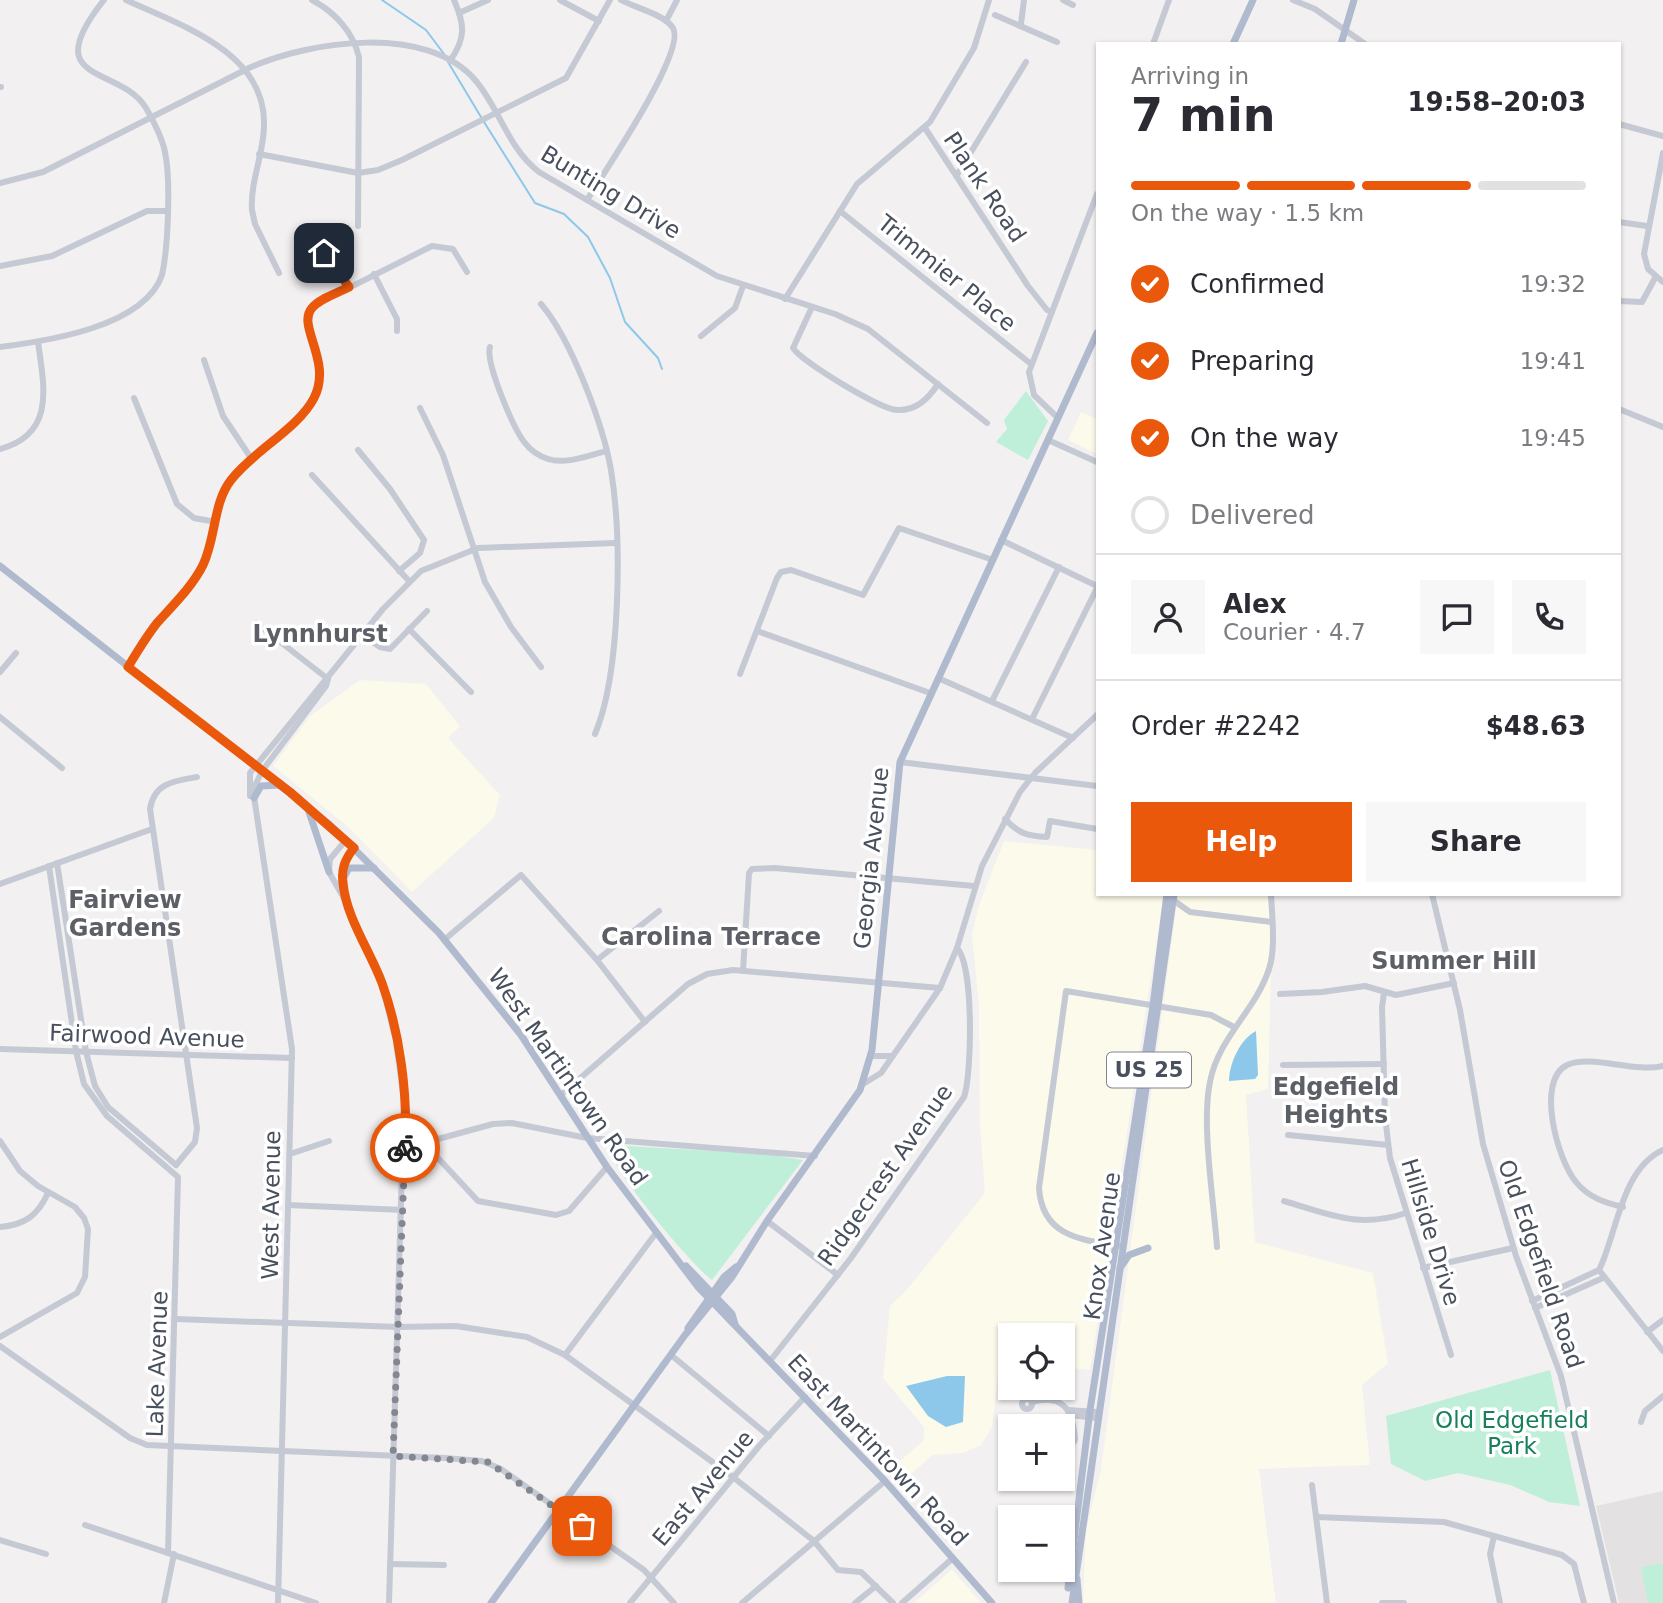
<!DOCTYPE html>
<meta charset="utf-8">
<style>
body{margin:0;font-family:"DejaVu Sans",sans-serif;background:#f7f7f7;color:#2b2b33;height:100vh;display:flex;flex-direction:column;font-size:26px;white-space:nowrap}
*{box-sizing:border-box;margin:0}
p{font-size:23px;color:#7c7c81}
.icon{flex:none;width:38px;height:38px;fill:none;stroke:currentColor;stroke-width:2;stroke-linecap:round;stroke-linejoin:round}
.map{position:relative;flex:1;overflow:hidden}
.side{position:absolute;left:1096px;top:42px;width:525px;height:854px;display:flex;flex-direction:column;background:#fff;border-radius:0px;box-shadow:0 2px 5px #0004}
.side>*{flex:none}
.fabs{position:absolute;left:998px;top:1323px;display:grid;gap:14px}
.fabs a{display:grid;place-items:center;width:77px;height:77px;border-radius:0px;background:#fff;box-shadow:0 2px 5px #0004;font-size:35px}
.pin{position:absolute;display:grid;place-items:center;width:60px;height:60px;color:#fff;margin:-30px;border-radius:14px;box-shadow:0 4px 10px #0006}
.courier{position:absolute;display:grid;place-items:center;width:70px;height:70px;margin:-35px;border:5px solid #ea580c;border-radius:50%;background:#fff;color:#222;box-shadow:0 2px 9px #0007}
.head em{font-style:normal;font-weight:600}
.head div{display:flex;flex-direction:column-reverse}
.head{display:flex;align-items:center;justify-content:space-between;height:119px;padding:0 35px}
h1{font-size:46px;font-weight:600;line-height:52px}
.bar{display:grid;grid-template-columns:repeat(4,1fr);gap:10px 7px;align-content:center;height:84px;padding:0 35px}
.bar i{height:9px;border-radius:5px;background:#e1e1e2}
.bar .active{background:#ea580c}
.bar p{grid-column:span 4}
.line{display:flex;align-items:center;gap:18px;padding:0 35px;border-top:2px solid #e1e1e2}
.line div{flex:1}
.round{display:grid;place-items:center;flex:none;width:74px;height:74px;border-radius:0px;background:#f7f7f7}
ol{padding:0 35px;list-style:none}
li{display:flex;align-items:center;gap:21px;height:77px}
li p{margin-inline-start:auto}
li .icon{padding:7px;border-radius:50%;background:#ea580c;color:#fff;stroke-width:4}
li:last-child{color:#7c7c81}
li i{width:38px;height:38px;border:4px solid #e1e1e2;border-radius:50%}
.primary-button{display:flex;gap:14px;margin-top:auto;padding:14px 35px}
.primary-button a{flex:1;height:80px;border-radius:0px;background:#ea580c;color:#fff;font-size:28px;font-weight:600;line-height:80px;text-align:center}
.primary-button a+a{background:#f7f7f7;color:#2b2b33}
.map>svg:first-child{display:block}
.commercial{fill:#fcfaea}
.education{fill:#e3e1e2}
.green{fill:#bfefd9}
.water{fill:#8dc8eb}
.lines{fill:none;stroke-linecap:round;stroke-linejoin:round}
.stream{stroke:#8dc8eb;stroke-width:2}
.minor{stroke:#c4c9d4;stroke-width:6}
.major{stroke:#b0bace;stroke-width:7}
.done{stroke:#848790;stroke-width:7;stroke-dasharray:0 12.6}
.route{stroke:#ea580c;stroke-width:9}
.labels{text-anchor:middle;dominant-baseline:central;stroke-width:7;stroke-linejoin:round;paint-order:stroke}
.shield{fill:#fff;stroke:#7f848e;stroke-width:2}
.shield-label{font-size:21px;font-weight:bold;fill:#484f5d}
.street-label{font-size:23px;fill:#484f5d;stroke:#fff}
.park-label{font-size:23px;fill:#187e5c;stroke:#fff}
.neighbourhood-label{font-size:24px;font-weight:bold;fill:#5c5f65;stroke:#fff}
</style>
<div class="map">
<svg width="1663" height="1603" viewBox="0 0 1663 1603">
<rect width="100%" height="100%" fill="#f2f0f0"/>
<g class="commercial">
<polygon points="1081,412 1097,419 1097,454 1068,440"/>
<polygon points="360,680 426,684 460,726 448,738 500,795 494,818 412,892 348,827 273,766 310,716"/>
<polygon points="1004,841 1097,850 1097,894 1164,894 1090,1370 1062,1367 1062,1335 1010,1335 1010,1362 999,1366 992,1427 981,1445 963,1453 933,1455 899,1484 890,1470 924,1440 924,1427 883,1378 890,1306 905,1292 985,1193 980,1126 979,1005 972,935 979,905"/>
<polygon points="1178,894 1273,894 1268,1089 1246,1095 1255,1242 1373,1273 1388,1363 1362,1385 1370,1465 1259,1469 1276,1603 1083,1603 1086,1530 1101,1469"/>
<polygon points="952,1569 981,1603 914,1603"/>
</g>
<polygon class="education" points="1663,1491 1663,1603 1619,1603 1596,1506"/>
<g class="green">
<polygon points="1026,391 1048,421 1028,460 996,442 1007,429 1004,420"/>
<path d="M608,1145L767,1154L803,1160L712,1280C692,1266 609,1167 608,1145Z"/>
<polygon points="1550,1370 1580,1506 1549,1502 1510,1485 1458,1473 1425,1481 1391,1464 1386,1416"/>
<polygon points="1663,1563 1663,1603 1648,1603 1641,1567"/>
</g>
<g class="water">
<path d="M1256,1031L1258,1075L1255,1079L1229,1081C1229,1064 1240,1039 1256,1031Z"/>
<polygon points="947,1376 965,1376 963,1422 946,1427 928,1416 906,1386"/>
</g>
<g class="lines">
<g class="stream">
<polyline points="382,0 426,30 444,54"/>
<polyline points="448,62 481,117"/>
<polyline points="484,122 535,203 564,214 588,237 610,278 625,322 658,358 662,369"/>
</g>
<g class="minor">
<path d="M126,0C180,25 266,52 264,125C264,154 250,181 252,210L255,224L279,273"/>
<path d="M312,0C335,12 353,32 359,57L358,226"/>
<polyline points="560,0 599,21"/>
<polyline points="1063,0 1073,5"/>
<polyline points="1293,0 1315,9 1365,44"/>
<polyline points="459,13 488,0"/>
<polyline points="995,15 1057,42"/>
<polyline points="666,21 677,0"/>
<polyline points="1021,24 1024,0"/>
<polyline points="1153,44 1169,0"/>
<path d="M450,61C466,38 465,25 454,0"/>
<polyline points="0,87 1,87"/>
<polyline points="1619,124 1663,136"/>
<polyline points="925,128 1028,286 1047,310 1052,312"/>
<polyline points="1663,153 1644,254 1648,269 1663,282"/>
<polyline points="259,154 358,173 378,170 402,160 566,78 610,0"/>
<polyline points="957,175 1026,62"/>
<path d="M0,183L43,172L249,68C309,41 427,23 476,81C500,110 508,148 539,172L717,276L835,314L868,329L987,423"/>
<path d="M587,200C603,174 687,51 673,28C664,14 635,8 621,0"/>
<polyline points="840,211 1031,364"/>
<polyline points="1619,222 1647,226"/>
<polyline points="312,236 349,287"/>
<polyline points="0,266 52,256 147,211 166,211"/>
<polyline points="374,274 397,319 397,331"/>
<polyline points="785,299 857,184 930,122 974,48 989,0"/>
<polyline points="1619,301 1642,302 1655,278"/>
<path d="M541,304C571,339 603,424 611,470C622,537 621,673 595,734"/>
<path d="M812,307L793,348C802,362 880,409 897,410C916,411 928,399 938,384"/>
<polyline points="701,336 735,308 743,286"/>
<path d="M0,347C47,341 144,327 162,275C168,248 171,180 165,152C162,137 154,122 146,108C120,65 36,85 104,0"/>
<path d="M490,347C485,362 514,430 525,443C531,451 539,456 548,459C566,465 589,455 607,451"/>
<polyline points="204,360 223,416 251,458"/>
<polyline points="134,398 177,504 194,518 216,522"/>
<polyline points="420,408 443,455 485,582 511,627 541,667"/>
<polyline points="1619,409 1663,427"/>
<polyline points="1058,418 1034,395 1029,372 1097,194"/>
<polyline points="1048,440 1097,462"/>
<path d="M0,449C56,434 44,386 38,342"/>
<polyline points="358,450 390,489 424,540 420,553 399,571"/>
<polyline points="312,475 409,581"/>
<polyline points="1001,540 1097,586"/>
<polyline points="256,623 328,679"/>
<polyline points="409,629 471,692"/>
<polyline points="757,631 930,693"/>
<polyline points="362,635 380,647 390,649 427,611"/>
<path d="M128,667C137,652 146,637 158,623C174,604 192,586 203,564C216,538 213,507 229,483C251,448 302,431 317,391C327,365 313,349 307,325L313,306L432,246L453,249L467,272"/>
<polyline points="0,672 16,653"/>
<polyline points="740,674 777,578 781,572 791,570 863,595 899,528 993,560"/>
<polyline points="938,678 1073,738"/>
<polyline points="992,701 1059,567"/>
<polyline points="0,717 62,768"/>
<polyline points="1032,719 1097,588"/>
<polyline points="900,762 1097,786"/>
<polyline points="250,796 250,773 383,609 421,571 478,548 615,543"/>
<path d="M1005,819C1019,834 1028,836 1047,837L1050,821L1097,829"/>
<polyline points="346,840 330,859 329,872 346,902 382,985 396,1041 404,1101 389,1603"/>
<polyline points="57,863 86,1052 95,1086 108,1107 176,1165"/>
<polyline points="49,866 76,1051 84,1084 107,1116 178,1177 168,1553"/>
<polyline points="0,884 152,829"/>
<polyline points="1432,894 1460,1010 1483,1144 1516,1256 1561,1376 1614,1603"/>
<polyline points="1173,900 1190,912 1272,922"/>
<polyline points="346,902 343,867 354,848"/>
<polyline points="444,940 521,875 597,960 645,1022"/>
<polyline points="597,960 659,911"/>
<polyline points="743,971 749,873 752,869 775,868 974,886"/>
<polyline points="1384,993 1382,1007 1385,1116 1390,1158 1451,1355"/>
<polyline points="1280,994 1322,992 1365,986 1396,995 1454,983"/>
<polyline points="0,1049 292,1058"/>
<polyline points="871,1056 892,1056"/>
<polyline points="1283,1065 1384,1064"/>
<polyline points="863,1084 881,1073 940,988 957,948 982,866 1020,792 1035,773 1097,715"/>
<polyline points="561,1095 688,984 707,974 733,970 940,988"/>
<polyline points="1288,1135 1388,1145"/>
<polyline points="0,1141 20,1171 38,1186 75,1207 84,1218 88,1229 85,1277 77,1293 0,1337"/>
<polyline points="424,1143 478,1201 556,1215 569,1211 607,1167"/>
<polyline points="405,1148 493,1124 512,1123 587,1138 815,1156"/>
<path d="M1663,1150C1621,1169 1617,1234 1599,1270L1663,1351"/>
<polyline points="290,1154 329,1141"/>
<path d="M176,1165L195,1142L197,1128L150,809C154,783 174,781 197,777"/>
<path d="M1284,1201C1329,1214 1359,1229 1406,1213"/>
<polyline points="288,1205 403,1210"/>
<path d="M1623,1207C1605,1203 1588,1197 1576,1182C1558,1161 1535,1081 1567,1065C1591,1054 1634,1073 1663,1066"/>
<polyline points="767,1221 838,1275"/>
<path d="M0,1227C25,1225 38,1215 48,1193"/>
<path d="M1120,1246C1080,1240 1042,1236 1039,1188L1066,991L1211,1015L1234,1027"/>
<path d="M1217,1247C1214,1202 1201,1124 1210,1082C1218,1038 1256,1010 1269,969C1276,948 1272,917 1271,894"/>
<polyline points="1423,1268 1513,1248"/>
<polyline points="1532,1301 1599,1270"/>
<polyline points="1535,1308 1603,1278"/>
<polyline points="176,1319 398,1327 456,1326 527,1337 565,1355 729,1474 814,1541 838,1570 861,1572 893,1603"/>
<polyline points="1647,1332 1663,1320"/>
<polyline points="0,1346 130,1438 147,1445 445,1458 482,1461 501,1469 644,1570 674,1603"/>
<polyline points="565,1355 656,1233"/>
<polyline points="671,1355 769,1436"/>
<path d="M770,1361L851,1258L964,1097C972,1074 974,965 957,948"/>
<circle cx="1027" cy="1404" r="5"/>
<path d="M1032,1402C1064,1393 1073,1411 1075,1440L1070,1448L1062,1452"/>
<polyline points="1068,1410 1097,1412"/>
<polyline points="1070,1415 1096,1418"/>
<polyline points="1641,1422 1645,1411 1663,1396"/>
<polyline points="1312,1485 1327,1603"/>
<polyline points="1316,1517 1444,1522 1562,1555 1574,1564 1584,1603"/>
<polyline points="85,1525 316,1603"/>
<polyline points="1494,1536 1490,1554 1500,1603"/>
<polyline points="0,1540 46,1554"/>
<polyline points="390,1564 444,1565"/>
<polyline points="164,1603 174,1554"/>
<polyline points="278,1603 292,1049 253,790 262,771 326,686 328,679"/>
<polyline points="630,1603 760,1445 805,1397"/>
<polyline points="742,1603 885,1481"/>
<polyline points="855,1603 876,1586"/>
<polyline points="902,1603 953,1558"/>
<polyline points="1382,1603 1404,1603"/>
</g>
<g class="major">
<polyline points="1233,44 1253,0"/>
<polyline points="1341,44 1354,0"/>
<polyline points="0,566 329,824 439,933 521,1035 607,1167 698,1287 885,1481 992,1603"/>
<polyline points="254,798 261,786 280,785"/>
<polyline points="308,809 329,872"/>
<polyline points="343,879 349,868 374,868"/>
<polyline points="686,1266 732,1314 735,1324"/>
<polyline points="1120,1268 1129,1255 1148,1248"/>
<polyline points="688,1328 724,1277 736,1267"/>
<polyline points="1077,1579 1079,1603"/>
<polyline points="1068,1588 1090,1410 1153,1006 1167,894"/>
<polyline points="491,1603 685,1335 732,1277 767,1221 860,1090 872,1050 900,762 1097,333"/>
<polyline points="1072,1603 1174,894"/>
</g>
</g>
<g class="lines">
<polyline class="done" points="405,1148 393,1456 488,1462 582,1526"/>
<path class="route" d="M324,253L349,287C338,293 320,298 312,308C296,326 333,361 314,398C298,429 253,451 231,480C213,503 216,538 203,565C192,587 173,605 157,623C146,637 137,652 128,667L290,792L354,848C345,859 341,869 343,883C346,917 370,951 382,983C400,1033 408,1094 405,1148"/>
</g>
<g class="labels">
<rect class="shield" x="1107" y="1052.5" width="84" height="35" rx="5"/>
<g class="shield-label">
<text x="1149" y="1070">US 25</text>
</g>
<g class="street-label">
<text transform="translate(985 187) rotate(56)">Plank Road</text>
<text transform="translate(611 192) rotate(31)">Bunting Drive</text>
<text transform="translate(947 273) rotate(39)">Trimmier Place</text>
<text transform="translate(871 858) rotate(-84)">Georgia Avenue</text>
<text transform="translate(147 1036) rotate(2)">Fairwood Avenue</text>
<text transform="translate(568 1077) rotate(55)">West Martintown Road</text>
<text transform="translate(885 1175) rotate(-55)">Ridgecrest Avenue</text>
<text transform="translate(271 1205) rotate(-89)">West Avenue</text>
<text transform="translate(1431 1232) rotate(73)">Hillside Drive</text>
<text transform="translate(1102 1246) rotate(-82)">Knox Avenue</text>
<text transform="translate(1541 1264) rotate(71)">Old Edgefield Road</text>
<text transform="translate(157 1364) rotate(-88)">Lake Avenue</text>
<text transform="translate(878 1450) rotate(47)">East Martintown Road</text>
<text transform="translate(703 1488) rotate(-50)">East Avenue</text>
</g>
<g class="park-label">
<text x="1512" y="1420">Old Edgefield<tspan x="1512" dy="26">Park</tspan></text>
</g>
<g class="neighbourhood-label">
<text x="320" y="634">Lynnhurst</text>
<text x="125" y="900">Fairview<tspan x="125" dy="28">Gardens</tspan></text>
<text x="711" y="937">Carolina Terrace</text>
<text x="1454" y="961">Summer Hill</text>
<text x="1336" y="1087">Edgefield<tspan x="1336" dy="28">Heights</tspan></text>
</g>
</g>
</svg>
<div class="fabs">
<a><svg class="icon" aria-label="locate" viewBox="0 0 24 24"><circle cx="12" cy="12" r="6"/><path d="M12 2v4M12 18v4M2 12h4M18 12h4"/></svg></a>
<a>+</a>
<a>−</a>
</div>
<div class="pin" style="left:582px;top:1526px;background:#ea580c"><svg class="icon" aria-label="bag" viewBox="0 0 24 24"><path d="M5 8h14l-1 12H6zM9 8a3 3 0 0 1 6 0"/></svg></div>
<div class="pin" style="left:324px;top:253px;background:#1f2937"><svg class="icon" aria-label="home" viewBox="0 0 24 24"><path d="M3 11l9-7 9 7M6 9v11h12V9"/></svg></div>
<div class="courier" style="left:405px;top:1148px"><svg class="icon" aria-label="bike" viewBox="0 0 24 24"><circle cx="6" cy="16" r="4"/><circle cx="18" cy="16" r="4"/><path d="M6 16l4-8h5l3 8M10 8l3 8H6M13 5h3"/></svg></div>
<section class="side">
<div class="head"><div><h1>7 min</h1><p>Arriving in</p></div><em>19:58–20:03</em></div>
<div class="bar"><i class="active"></i><i class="active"></i><i class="active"></i><i></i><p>On the way · 1.5 km</p></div>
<ol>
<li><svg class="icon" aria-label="check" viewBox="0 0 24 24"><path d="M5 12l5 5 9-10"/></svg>Confirmed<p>19:32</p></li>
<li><svg class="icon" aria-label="check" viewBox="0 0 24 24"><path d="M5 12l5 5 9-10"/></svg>Preparing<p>19:41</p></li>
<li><svg class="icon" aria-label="check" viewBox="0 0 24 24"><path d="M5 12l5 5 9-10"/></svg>On the way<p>19:45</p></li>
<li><i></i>Delivered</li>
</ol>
<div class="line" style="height:126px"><a class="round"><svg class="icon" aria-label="person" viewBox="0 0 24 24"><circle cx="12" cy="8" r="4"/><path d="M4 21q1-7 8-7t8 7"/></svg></a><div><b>Alex</b><p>Courier · 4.7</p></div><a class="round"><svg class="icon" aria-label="chat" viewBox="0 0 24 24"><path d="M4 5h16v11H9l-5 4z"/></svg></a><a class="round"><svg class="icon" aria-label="phone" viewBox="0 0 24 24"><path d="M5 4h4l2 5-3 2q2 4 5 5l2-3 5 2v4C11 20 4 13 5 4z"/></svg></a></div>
<div class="line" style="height:91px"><div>Order #2242</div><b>$48.63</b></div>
<div class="primary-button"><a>Help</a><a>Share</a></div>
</section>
</div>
